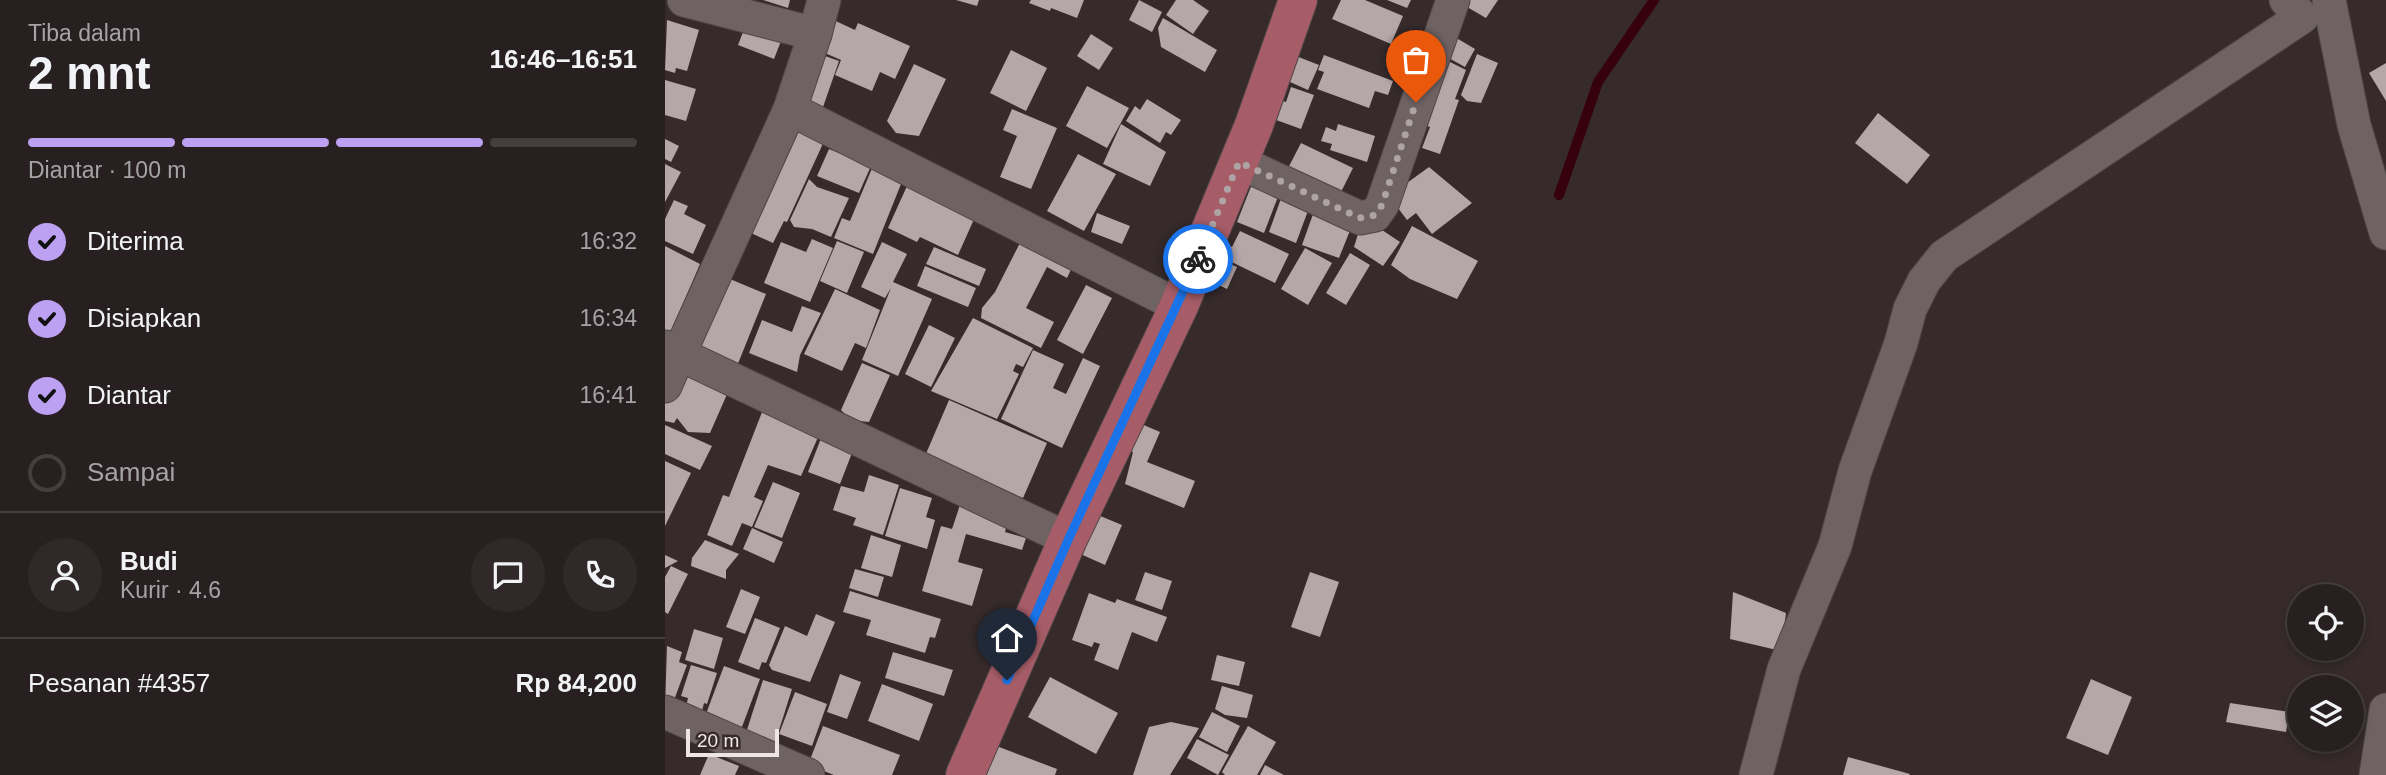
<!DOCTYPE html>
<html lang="id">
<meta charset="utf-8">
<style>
body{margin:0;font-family:Helvetica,sans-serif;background:#302829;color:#f1f3f6;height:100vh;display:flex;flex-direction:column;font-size:26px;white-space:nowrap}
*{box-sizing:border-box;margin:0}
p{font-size:23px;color:#a5a3a5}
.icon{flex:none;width:38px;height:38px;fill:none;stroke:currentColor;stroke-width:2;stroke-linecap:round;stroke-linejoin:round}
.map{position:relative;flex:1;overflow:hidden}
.panel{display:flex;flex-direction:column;background:#282020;width:665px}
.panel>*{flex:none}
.tools{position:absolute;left:1622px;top:584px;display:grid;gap:14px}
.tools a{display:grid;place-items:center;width:77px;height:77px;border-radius:50%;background:#282020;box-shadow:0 4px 10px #0003,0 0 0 2px #443e3e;font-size:35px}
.scale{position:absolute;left:21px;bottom:18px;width:93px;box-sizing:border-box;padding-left:7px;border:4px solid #eee6e6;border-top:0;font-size:19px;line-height:24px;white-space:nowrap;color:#eee6e6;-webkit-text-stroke:5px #362a2b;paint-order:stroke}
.pin{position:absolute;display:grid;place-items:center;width:60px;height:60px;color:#fff;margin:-72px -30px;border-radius:50% 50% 50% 0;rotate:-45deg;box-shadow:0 0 7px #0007}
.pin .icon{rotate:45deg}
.courier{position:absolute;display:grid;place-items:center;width:70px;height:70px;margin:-35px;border:5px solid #1a73e8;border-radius:50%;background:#fff;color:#222;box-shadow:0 2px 9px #0007}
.summary em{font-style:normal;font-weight:700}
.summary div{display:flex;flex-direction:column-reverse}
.summary{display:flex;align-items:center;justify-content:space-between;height:119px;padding:0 28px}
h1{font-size:46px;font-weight:700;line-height:52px}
.bar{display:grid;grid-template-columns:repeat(4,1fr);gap:10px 7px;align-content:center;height:84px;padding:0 28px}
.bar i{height:9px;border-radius:5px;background:#443e3e}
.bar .selected{background:#bca0f2}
.bar p{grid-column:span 4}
.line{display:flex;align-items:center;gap:18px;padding:0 28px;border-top:2px solid #443e3e}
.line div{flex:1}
.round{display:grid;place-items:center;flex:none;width:74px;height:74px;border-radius:37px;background:#302829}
ol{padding:0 28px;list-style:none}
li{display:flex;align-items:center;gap:21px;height:77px}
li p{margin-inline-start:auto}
li .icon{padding:7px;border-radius:50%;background:#bca0f2;color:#111;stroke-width:4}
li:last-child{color:#a5a3a5}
li i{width:38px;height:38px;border:4px solid #443e3e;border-radius:50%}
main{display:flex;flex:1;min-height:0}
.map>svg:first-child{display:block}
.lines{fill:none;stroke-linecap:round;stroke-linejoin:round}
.stream{stroke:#36000d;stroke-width:10}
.building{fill:#b5a6a7}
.street-casing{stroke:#4f4646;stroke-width:35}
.primary-casing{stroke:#4f4646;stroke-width:40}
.street{stroke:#6f6263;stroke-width:33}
.primary{stroke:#a75d67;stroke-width:38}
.done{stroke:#aea4a5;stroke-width:7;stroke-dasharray:0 12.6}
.route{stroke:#1a73e8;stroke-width:9}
</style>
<main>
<section class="panel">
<div class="summary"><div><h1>2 mnt</h1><p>Tiba dalam</p></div><em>16:46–16:51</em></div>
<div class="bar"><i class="selected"></i><i class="selected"></i><i class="selected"></i><i></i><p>Diantar · 100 m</p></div>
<ol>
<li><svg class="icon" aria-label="check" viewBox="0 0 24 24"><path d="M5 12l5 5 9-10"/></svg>Diterima<p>16:32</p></li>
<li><svg class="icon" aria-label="check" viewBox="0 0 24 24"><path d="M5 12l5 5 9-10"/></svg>Disiapkan<p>16:34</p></li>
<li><svg class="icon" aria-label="check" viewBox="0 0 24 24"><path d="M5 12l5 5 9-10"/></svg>Diantar<p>16:41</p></li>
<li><i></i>Sampai</li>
</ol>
<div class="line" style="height:126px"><a class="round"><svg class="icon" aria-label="person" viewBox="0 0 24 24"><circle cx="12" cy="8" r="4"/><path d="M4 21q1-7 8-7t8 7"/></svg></a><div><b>Budi</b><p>Kurir · 4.6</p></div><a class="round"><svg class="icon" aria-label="chat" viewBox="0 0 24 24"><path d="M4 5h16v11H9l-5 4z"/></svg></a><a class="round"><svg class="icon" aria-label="phone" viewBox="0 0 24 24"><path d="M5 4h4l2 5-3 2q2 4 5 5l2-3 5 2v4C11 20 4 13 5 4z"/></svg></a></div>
<div class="line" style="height:91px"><div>Pesanan #4357</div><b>Rp 84,200</b></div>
</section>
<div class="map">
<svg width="1721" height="775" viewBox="0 0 1721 775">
<rect width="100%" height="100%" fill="#362a2b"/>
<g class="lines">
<polyline class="stream" points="894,195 933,82 989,0"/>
</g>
<g class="building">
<polygon points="98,0 125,0 123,8"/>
<polygon points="291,0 314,0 312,6"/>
<polygon points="366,0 419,0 412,18 386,8 385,11 364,3"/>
<polygon points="474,0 497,12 487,32 464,20"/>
<polygon points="511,0 528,0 544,11 528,34 501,15"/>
<polygon points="676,0 700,0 738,16 726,44 667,19"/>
<polygon points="722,0 746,0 742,8"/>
<polygon points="790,0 833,0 821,18"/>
<polygon points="160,16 190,30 193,23 245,46 230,79 215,72 207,91 170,75 176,60 146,47"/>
<polygon points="498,18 552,50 540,72 496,47 493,28"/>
<polygon points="2,20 34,30 22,71 11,68 10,73 0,70"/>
<polygon points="80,27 116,41 109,59 73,45"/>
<polygon points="778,30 810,49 800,67 771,51"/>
<polygon points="426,34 448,48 434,70 412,56"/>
<polygon points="346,50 382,68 361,111 325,93"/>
<polygon points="146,51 174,61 157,110 129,101"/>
<polygon points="626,54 654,65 643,90 616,78"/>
<polygon points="769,54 801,70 790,99 794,100 775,154 757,148 765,127 745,120"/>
<polygon points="812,54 833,63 816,103 802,101 796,95"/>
<polygon points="659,55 728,81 723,95 710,91 704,108 652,89 659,72 653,70"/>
<polygon points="1721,63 1721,101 1704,73"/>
<polygon points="249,64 281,79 254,136 231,133 222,121"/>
<polygon points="0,80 31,89 21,121 0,115"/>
<polygon points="422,86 464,108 442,148 401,126"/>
<polygon points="626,87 649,95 636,129 603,117 609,99 621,102"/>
<polygon points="482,99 516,120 506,135 501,132 495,143 461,121 470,106 475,110"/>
<polygon points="347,109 392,128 366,189 335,177 352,136 338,130"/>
<polygon points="1213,113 1265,155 1242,184 1190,143"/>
<polygon points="124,120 161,137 122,222 119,221 108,243 75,228"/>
<polygon points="456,124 501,152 485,186 438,164"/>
<polygon points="673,124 710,136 702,162 665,150 667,144 656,141 661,127 671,131"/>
<polygon points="0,139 14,146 6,162 0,159"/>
<polygon points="636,143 688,168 672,200 620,174"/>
<polygon points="164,149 206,166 194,193 152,176"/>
<polygon points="413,154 451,174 419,231 382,211"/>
<polygon points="0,164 16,172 0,202"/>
<polygon points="208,166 238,179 208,254 169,238 177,218 185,221"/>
<polygon points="764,167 807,203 767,234 751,213 742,220 724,196"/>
<polygon points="144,179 152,187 184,198 166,237 147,229 129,227 125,220"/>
<polygon points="589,179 616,189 599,233 572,222"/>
<polygon points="242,186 310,217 293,255 255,237 252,242 223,228"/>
<polygon points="619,190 647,200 631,243 604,232"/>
<polygon points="9,200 23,206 19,214 41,225 28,254 0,241 0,219"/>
<polygon points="652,203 690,218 674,258 637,245"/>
<polygon points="432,213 465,226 457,244 426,232"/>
<polygon points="705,222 735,242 718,266 689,247 693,234"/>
<polygon points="747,226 813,261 792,299 745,279 726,265"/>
<polygon points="361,231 412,257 402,278 382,267 361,308 389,322 376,348 316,318 317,308 330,292"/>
<polygon points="575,231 624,254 610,283 550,254 556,242 567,247"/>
<polygon points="147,239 168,248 145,302 99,283 116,242 141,252"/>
<polygon points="172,241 199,252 182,293 155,281"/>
<polygon points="217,242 242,254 228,282 267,299 233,376 197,360 226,288 220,298 196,287"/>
<polygon points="0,246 35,264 5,334 0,331"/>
<polygon points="269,247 321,269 314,286 261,264"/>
<polygon points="640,248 667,263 643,305 616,289"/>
<polygon points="685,253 705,265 681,305 661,293"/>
<polygon points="547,256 572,267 562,289 537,277"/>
<polygon points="260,266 311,288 303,307 252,286"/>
<polygon points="53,274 101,294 72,366 33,350"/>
<polygon points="421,285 447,298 418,354 392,340"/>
<polygon points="170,289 215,310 201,348 190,343 177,371 139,354"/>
<polygon points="137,306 156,313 135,355 132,372 84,353 97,320 127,332"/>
<polygon points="308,318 368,348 358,367 351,364 348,371 354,374 332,419 266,391"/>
<polygon points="264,325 290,338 266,387 240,374"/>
<polygon points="368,350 399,364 388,388 401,394 418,358 435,366 397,448 336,419"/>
<polygon points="197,363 225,375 204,422 186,420 176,410"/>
<polygon points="11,369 63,392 45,433 23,432 12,418 9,423 0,421 0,392"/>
<polygon points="284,400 382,443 358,498 260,456"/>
<polygon points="99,407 154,435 136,476 103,465 89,497 98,501 87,527 77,523 67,546 42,535 58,495 64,497"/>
<polygon points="474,423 495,432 482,462 530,481 519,508 460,484 468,452 463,450"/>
<polygon points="0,425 47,446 35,470 0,454"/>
<polygon points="160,428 192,440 175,484 143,472"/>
<polygon points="0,461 26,473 0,526"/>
<polygon points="204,475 234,485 218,535 188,525 191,518 168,510 176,486 199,492"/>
<polygon points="108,482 135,493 117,538 89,527"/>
<polygon points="235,488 267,498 261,517 270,520 262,549 220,536"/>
<polygon points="296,502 344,516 340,532 361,538 357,550 301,534 293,562 318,569 307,606 257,591 276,526 287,529"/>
<polygon points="428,513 457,525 440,565 411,552"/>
<polygon points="87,528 118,542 109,563 78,549"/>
<polygon points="206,535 236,545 227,577 196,568"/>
<polygon points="40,540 74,554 61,570 61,579 26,566 27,558"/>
<polygon points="0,555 13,561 0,568"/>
<polygon points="6,566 23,574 3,614 0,612 0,577"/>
<polygon points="190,569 219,577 213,597 184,588"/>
<polygon points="480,572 507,581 497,610 470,600"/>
<polygon points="645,572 674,582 655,637 626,627"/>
<polygon points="76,589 95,597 80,634 61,627"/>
<polygon points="185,591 276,619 270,638 265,637 260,653 201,635 206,620 178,612"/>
<polygon points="1068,592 1121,613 1116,651 1065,639"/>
<polygon points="424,593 450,603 452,599 502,617 492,642 467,632 453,670 429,660 435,644 429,642 427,647 407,640"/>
<polygon points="151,614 170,622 145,682 107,670 104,665 120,626 142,636"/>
<polygon points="90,618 115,628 101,663 97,662 94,670 73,662"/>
<polygon points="29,629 58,638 49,669 20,660"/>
<polygon points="2,646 17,652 14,662 22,665 5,711 0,709"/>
<polygon points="228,652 288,670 279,696 220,678"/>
<polygon points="552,655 580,662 574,686 546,680"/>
<polygon points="26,665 52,673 42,704 39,703 37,711 21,707 23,698 16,696"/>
<polygon points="59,666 95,679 72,740 36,727"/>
<polygon points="175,674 196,682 182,719 162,712"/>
<polygon points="385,677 453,713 431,754 363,717"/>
<polygon points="1426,679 1467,697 1443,755 1401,738"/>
<polygon points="98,680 127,689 109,746 80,736"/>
<polygon points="217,684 268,704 254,741 203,721"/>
<polygon points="557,686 588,695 582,718 560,715 550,709"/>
<polygon points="130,692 162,704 147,746 114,734"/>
<polygon points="1565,703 1624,712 1621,732 1561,722"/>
<polygon points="547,712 575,726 562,752 534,737"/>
<polygon points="506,722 534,728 505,775 468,775 484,727"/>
<polygon points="158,726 235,755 227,775 169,775 143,765"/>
<polygon points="583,726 611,742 592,775 560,775 557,772"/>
<polygon points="532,739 564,755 553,775 522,758"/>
<polygon points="329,745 392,769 390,775 317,775"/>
<polygon points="44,754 74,766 70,775 35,775"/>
<polygon points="1183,757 1245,774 1244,775 1178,775"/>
<polygon points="600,765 619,775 595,775"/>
</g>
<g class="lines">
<defs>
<g id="street">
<polyline points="19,0 150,34 125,109 14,354 403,539"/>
<polyline points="1664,0 1689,125 1721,233"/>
<polyline points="150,34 159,0"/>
<polyline points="125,109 514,306"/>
<polyline points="574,162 695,218 710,215 717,205 788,0"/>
<polyline points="0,347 14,354 0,386"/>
<polyline points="0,712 143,775"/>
<polyline points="1091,775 1119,669 1170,546 1190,471 1236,343 1245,309 1259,281 1279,256 1637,17 1621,0"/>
<polyline points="1711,775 1721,710"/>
</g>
<polyline id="primary" points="300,775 403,539 514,306 589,125 633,0"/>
</defs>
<use href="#street" class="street-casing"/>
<use href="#primary" class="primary-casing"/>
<use href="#street" class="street"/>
<use href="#primary" class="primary"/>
</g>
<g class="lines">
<polyline class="done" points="533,259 574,162 695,218 710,215 717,205 751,102"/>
<polyline class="route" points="342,680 404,538 533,259"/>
</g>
</svg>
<div class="tools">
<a><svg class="icon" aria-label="locate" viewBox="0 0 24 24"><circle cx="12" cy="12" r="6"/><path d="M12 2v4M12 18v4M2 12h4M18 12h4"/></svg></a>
<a><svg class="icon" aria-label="layers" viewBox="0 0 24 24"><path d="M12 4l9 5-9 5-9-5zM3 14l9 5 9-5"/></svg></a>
</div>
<div class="scale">20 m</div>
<div class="pin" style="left:751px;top:102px;background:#ea580c"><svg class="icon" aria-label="bag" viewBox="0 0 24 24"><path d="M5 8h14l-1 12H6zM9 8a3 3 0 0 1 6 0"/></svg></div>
<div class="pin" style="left:342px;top:680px;background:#1f2937"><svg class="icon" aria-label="home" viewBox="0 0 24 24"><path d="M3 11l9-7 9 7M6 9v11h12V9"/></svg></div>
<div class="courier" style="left:533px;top:259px"><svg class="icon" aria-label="bike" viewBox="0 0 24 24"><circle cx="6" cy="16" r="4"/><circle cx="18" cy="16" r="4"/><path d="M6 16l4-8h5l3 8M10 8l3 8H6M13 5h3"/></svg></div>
</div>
</main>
